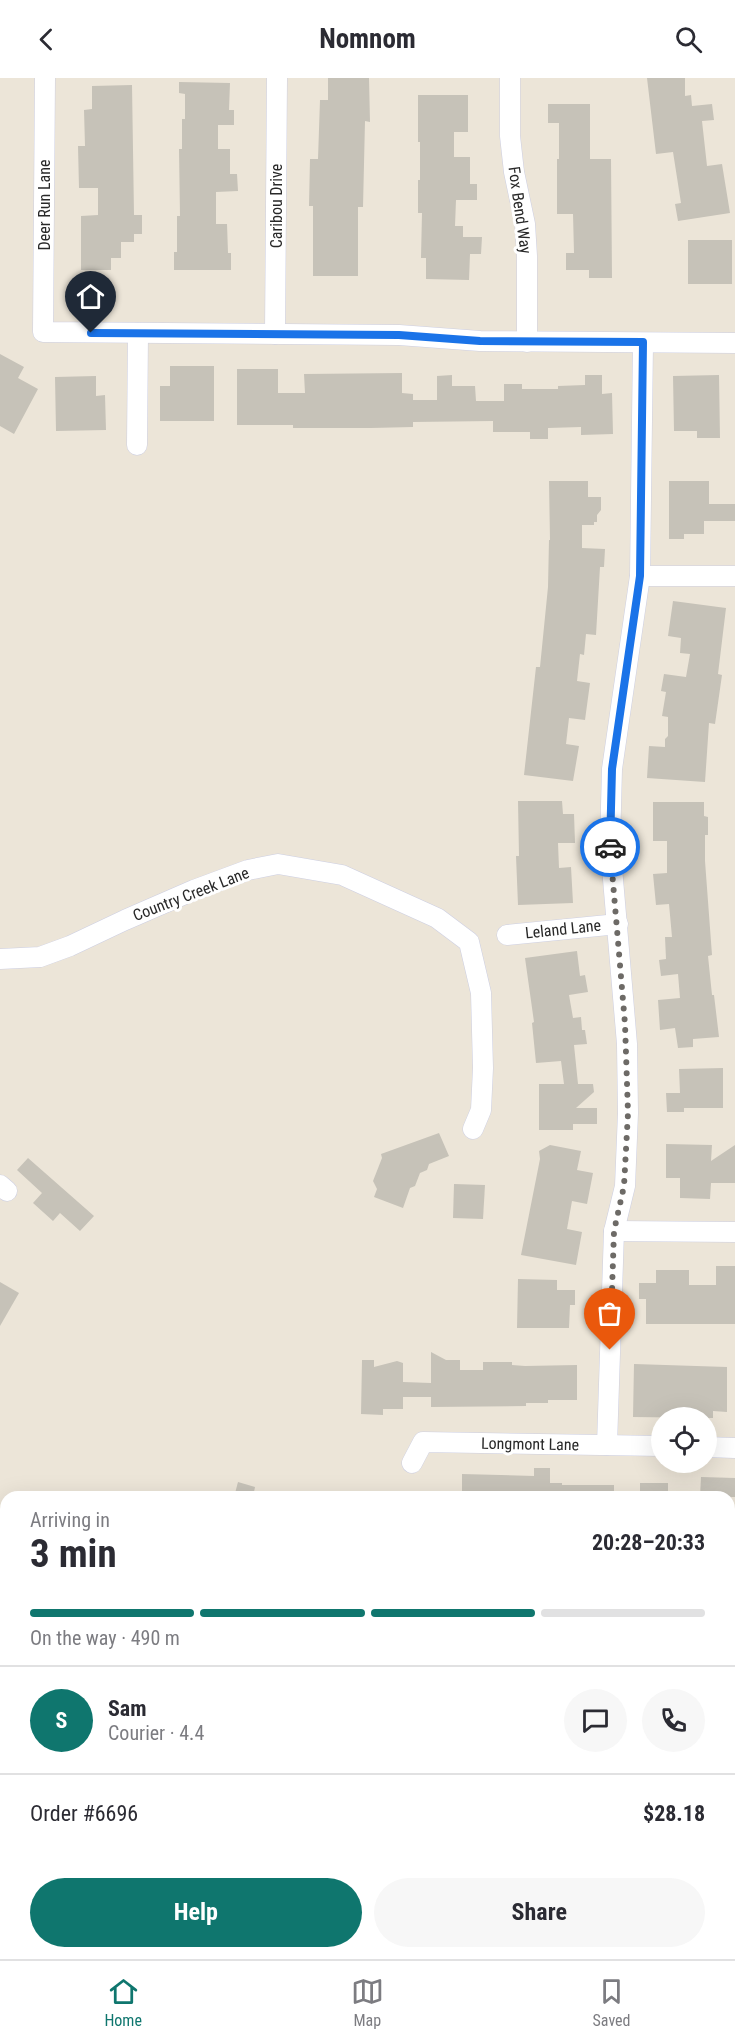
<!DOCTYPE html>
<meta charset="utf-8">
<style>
body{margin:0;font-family:"Roboto Condensed",sans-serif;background:#f7f7f7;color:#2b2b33;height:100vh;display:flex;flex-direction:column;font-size:22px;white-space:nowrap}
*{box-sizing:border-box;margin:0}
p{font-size:20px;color:#7c7c81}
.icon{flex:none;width:33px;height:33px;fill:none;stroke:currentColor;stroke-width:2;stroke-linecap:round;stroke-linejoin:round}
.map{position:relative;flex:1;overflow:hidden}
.panel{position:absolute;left:0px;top:1413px;width:735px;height:468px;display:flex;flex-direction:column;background:#fff;border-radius:18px 18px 0 0;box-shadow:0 6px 24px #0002}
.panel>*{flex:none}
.buttons{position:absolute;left:651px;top:1329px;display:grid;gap:12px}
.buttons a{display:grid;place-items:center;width:66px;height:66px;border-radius:50%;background:#fff;box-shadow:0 6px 24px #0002;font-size:30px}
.pin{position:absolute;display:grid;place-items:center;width:51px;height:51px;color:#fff;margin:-62px -26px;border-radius:50% 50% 50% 0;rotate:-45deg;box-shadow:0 0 6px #0007}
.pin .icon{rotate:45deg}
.courier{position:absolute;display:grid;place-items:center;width:60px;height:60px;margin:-30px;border:4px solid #1a73e8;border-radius:50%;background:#fff;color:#222;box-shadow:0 2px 8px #0007}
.head em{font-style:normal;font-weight:700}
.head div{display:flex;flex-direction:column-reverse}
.head{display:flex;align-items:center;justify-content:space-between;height:102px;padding:0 30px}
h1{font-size:39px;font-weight:700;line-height:45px}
.bar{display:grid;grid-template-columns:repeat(4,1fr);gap:9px 6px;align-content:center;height:72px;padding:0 30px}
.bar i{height:8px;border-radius:4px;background:#e1e1e2}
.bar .selected{background:#0f766e}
.bar p{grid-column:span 4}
.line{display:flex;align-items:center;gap:15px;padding:0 30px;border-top:2px solid #e1e1e2}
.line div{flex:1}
.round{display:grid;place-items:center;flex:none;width:63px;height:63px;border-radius:32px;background:#f7f7f7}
.action{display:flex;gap:12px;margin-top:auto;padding:12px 30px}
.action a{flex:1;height:69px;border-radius:36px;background:#0f766e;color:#fff;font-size:24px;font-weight:700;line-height:69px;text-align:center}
.action a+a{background:#f7f7f7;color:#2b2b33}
header{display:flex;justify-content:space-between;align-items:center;height:78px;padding:0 30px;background:#fff;font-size:27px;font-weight:700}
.tabs{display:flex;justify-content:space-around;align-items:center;height:84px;border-top:2px solid #e1e1e2;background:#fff;font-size:16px;color:#7c7c81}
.tabs a{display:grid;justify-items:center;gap:3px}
.tabs .selected{color:#0f766e}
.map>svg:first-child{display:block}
.building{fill:#c6c2b8}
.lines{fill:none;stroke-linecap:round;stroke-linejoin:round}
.minor-casing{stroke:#cdcfe2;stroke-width:21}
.minor{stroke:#fff;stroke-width:20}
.done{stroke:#6d6a66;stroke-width:6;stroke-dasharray:0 10.8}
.route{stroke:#1a73e8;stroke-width:8}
.labels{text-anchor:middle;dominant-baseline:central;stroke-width:6;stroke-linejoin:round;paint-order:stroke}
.street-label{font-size:16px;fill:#282828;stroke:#fff}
</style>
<header><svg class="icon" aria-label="back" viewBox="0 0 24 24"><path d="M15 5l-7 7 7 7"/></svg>Nomnom<svg class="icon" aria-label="search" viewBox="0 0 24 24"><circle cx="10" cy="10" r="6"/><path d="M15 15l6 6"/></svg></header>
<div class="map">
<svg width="735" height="1881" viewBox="0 0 735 1881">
<rect width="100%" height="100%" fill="#ece5d8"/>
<g class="building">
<polygon points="328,0 369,0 370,44 365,43 363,129 358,129 358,198 313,198 313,128 309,128 310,81 318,81 320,22 328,22"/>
<polygon points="647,0 685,0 685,18 691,17 692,28 712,26 714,42 702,43 707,88 722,86 730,135 678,143 675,126 681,125 673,74 656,76"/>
<polygon points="179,4 230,5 229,32 234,32 234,47 218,47 218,71 230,71 230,96 237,96 238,113 216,114 216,146 227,146 228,175 231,175 231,192 174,192 174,174 177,174 177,138 180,138 179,71 182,71 182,41 185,41 185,16 179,15"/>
<polygon points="132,7 134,137 142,137 142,156 134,156 134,164 121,164 121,180 111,180 111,192 81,192 81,138 98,137 98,110 79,110 78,68 85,68 84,32 92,31 92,8"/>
<polygon points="418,17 468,17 468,54 454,54 454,79 470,79 470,106 477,106 477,122 456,122 455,148 463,148 463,159 482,159 481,176 470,176 469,202 426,201 426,180 421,180 422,135 418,135 418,102 420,102 420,64 418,64"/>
<polygon points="548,26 590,26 590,81 611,81 612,200 589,200 589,192 566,192 566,175 574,175 573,136 557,136 557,81 559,81 559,45 548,45"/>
<rect x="688" y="162" width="44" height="44"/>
<polygon points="0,276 24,289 18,300 38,311 14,356 0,348"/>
<polygon points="170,288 214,288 214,343 160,343 160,308 170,308"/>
<polygon points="237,291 278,291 278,315 305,315 304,296 402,295 402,315 413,316 413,322 437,322 437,298 452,297 452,308 475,308 476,323 504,323 504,306 522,306 522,311 558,311 558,308 585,307 585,297 602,297 602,316 612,315 613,356 581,357 581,349 548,350 548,361 530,361 530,354 493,354 493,343 413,344 413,349 371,350 293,350 293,347 237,347"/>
<polygon points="719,297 720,360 697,360 697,353 674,353 673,298"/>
<polygon points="96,298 96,318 105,317 106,352 56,353 55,299"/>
<polygon points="549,403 588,403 588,419 601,419 601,432 597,437 597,444 594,444 594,447 582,447 582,470 605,471 604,489 600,489 596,557 586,556 584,577 580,576 577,603 590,605 585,642 569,640 566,666 579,668 573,703 524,697 536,589 540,589 548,509 549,462 550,462"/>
<polygon points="669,403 709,403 709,426 735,426 735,443 704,443 704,456 684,456 684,461 669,461"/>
<polygon points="673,523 726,530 718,596 722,597 715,646 709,645 705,704 647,700 649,668 665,669 665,661 668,658 668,639 662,638 666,614 661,613 664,596 686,599 690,576 680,575 681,560 668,558"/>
<polygon points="518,723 562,723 563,736 574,736 575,765 558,765 559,790 571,789 573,825 518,827 516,778 519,778"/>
<polygon points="653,724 704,724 704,738 708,739 708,757 705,757 705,783 712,877 708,878 712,917 714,917 719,959 693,961 693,969 678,970 675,950 660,952 658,922 680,920 678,896 661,898 659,882 666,881 665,859 672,859 669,826 656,827 653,796 667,795 667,763 653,763"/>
<polygon points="577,873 580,898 585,897 588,914 569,917 573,940 581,939 582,952 585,952 587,966 574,967 578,1006 593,1006 594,1014 576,1030 597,1030 597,1046 573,1046 573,1052 539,1052 539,1006 564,1006 561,983 536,985 532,945 534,944 525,880"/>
<polygon points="723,990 723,1030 684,1030 684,1034 667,1034 666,1015 680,1015 679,991"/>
<polygon points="439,1055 449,1078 429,1086 427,1092 420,1095 415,1108 410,1110 403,1130 374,1119 377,1111 373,1103 382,1080 381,1076"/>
<polygon points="666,1066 712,1067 711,1083 735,1067 735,1105 711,1105 710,1121 680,1120 680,1100 666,1100"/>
<polygon points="550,1067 581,1073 577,1092 593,1095 587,1126 572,1123 567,1151 582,1154 576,1187 521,1177 540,1081 539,1073"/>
<polygon points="28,1080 94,1138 80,1153 60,1135 53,1143 33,1125 42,1115 17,1092"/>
<polygon points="454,1106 485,1107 483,1141 453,1140"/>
<polygon points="716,1188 735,1188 735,1246 646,1246 646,1221 639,1221 639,1205 656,1205 656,1192 689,1192 689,1207 716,1207"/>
<polygon points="518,1201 557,1202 557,1212 575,1212 575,1227 570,1227 569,1250 517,1250"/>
<polygon points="0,1204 19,1215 0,1248"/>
<polygon points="431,1274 446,1282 460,1282 460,1292 483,1292 483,1284 512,1284 512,1287 525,1288 577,1287 577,1322 548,1322 548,1325 526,1325 526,1328 431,1329 431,1319 403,1319 403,1331 383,1331 383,1337 361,1336 362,1282 374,1282 374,1289 397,1283 403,1285 403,1304 431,1305"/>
<polygon points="634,1286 727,1289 727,1334 713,1333 713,1340 633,1339"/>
<polygon points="534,1390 550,1390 550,1405 562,1405 562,1407 614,1407 614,1419 462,1419 462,1396 534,1398"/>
<polygon points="701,1399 735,1400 735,1419 700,1419"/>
<polygon points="238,1404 255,1409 253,1419 234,1419"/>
<rect x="640" y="1405" width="28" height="14"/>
</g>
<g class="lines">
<defs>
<g id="minor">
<polyline points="45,0 43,254 399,257 480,263 735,265"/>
<polyline points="510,0 510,58 514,94 525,146 527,178 527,264"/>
<polyline points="275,256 277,0"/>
<polyline points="137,367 138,255"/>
<polyline points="640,498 735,498"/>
<polyline points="507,857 618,846"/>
<polyline points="0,881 40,879 70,868 125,842 194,812 248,792 278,786 342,797 437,840 469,864 481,915 483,990 481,1032 473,1051"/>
<polyline points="0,1107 7,1113"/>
<polyline points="614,1153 735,1154"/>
<polyline points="607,1367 614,1153 625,1108 628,1035 627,966 610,766 612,691 640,498 643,265"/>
<polyline points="706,1369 735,1370"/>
<polyline points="412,1385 423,1364 662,1368"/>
<polyline points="437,1875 441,1881"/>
<polyline points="526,1881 529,1875"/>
</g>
</defs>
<use href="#minor" class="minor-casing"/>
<use href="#minor" class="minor"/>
</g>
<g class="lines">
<polyline class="done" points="610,769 625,946 628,1035 624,1108 614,1153 610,1272"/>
<polyline class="route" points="91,255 399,257 480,263 643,264 640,498 612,691 610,769"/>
</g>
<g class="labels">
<g class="street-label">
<text transform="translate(44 127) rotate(-90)">Deer Run Lane</text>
<text transform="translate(276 128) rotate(-90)">Caribou Drive</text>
<text transform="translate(520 132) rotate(82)">Fox Bend Way</text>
<text transform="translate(191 816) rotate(-21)">Country Creek Lane</text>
<text transform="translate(563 851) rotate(-6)">Leland Lane</text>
<text transform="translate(530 1366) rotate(1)">Longmont Lane</text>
</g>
</g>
</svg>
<div class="buttons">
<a><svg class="icon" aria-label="locate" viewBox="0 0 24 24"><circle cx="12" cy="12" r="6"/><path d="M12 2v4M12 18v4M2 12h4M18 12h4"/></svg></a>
</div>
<div class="pin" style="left:610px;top:1272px;background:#ea580c"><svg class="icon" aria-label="bag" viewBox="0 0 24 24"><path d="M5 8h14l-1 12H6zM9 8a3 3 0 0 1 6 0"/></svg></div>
<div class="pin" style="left:91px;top:255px;background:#1f2937"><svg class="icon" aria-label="home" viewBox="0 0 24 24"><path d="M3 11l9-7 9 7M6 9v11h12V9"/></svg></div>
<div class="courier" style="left:610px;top:769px"><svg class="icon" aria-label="car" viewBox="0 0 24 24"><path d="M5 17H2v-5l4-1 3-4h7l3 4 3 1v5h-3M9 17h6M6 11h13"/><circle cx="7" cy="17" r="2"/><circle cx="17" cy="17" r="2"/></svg></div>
<section class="panel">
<div class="head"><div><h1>3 min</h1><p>Arriving in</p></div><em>20:28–20:33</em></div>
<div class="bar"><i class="selected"></i><i class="selected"></i><i class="selected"></i><i></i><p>On the way · 490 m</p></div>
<div class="line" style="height:108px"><b class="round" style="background:#0f766e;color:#fff">S</b><div><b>Sam</b><p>Courier · 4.4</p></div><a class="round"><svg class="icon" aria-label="chat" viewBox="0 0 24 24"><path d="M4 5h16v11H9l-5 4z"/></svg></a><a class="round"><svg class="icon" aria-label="phone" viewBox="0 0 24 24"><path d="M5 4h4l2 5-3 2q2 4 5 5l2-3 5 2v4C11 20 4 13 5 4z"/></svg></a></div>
<div class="line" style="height:78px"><div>Order #6696</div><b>$28.18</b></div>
<div class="action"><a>Help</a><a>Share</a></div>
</section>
</div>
<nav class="tabs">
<a class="selected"><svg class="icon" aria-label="home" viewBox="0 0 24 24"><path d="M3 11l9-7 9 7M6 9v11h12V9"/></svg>Home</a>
<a><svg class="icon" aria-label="map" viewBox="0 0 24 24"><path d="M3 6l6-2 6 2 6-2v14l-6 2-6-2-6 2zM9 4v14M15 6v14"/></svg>Map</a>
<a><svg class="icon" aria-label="saved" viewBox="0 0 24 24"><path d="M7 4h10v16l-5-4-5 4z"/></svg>Saved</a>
</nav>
